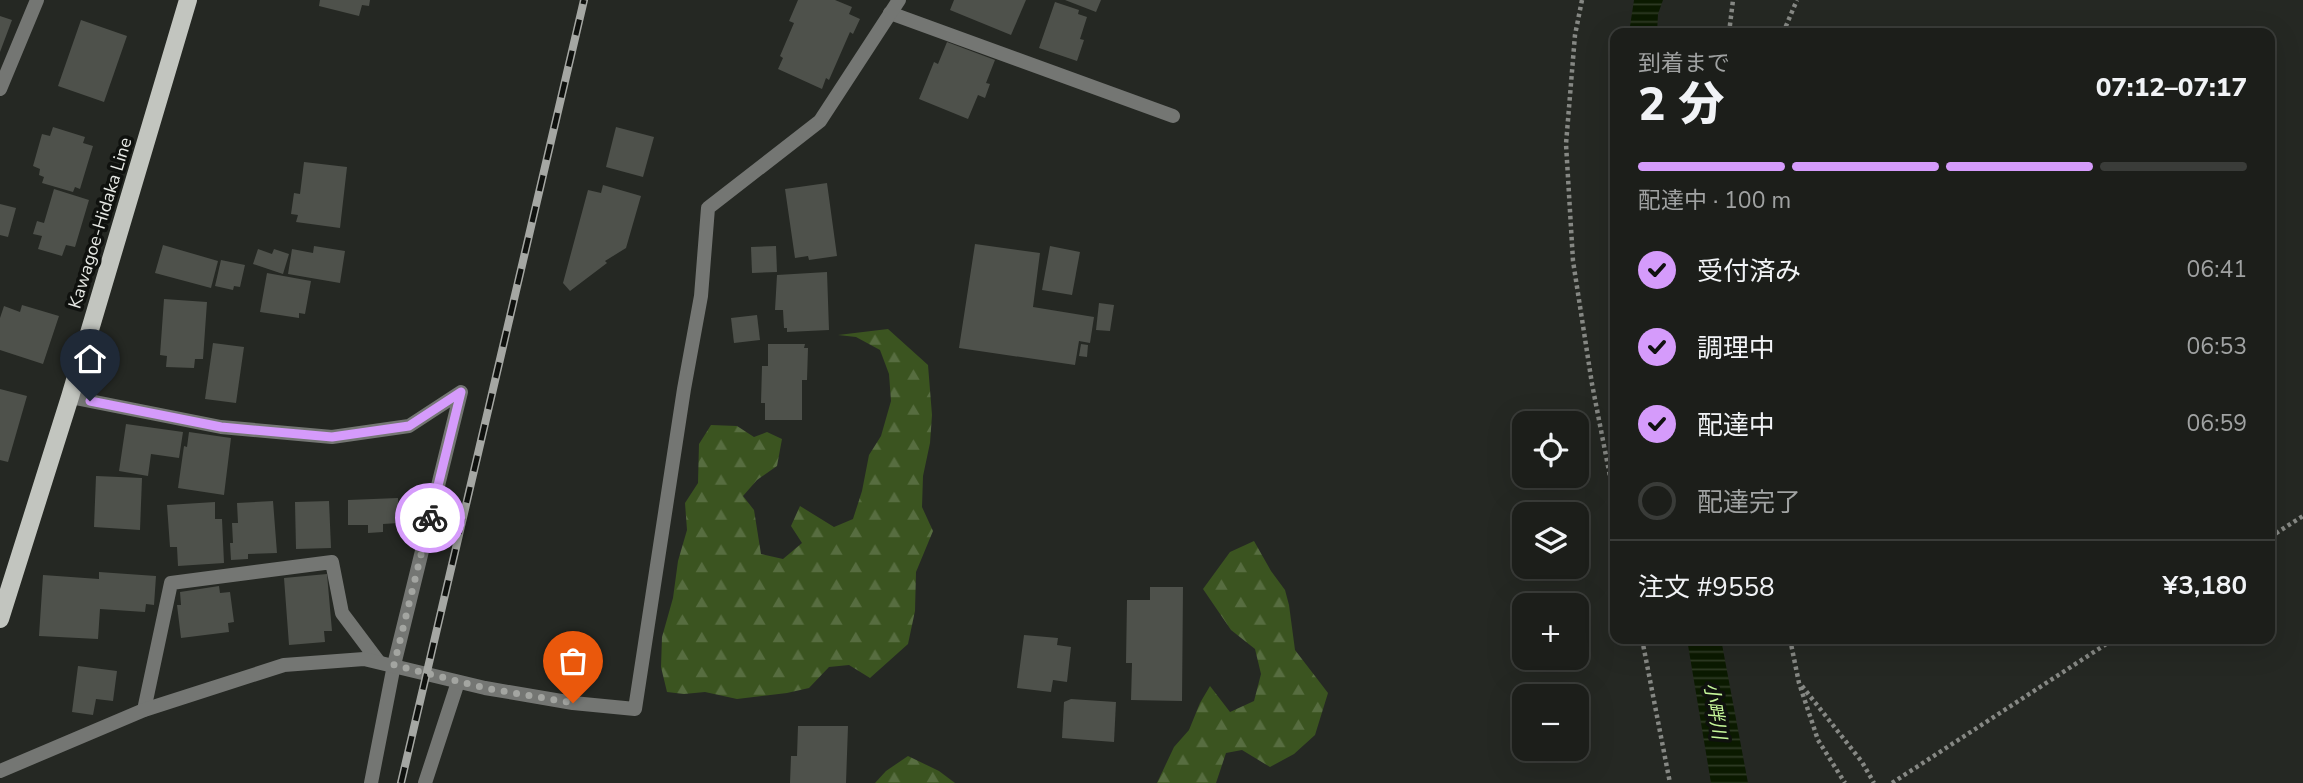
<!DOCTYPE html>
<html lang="ja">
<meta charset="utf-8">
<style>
body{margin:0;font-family:"Nunito Sans","Noto Sans JP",sans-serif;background:#292b27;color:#f1f3f6;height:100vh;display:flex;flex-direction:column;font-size:26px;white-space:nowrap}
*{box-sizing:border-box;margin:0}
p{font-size:23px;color:#a0a2a2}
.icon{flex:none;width:38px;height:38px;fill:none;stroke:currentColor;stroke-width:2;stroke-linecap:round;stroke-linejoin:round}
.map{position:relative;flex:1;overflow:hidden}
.details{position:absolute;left:1610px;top:28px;width:665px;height:616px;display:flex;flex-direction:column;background:#1c1e1a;border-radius:14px;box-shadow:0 7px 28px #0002,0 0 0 2px #3a3c39}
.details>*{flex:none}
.controls{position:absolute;left:1512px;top:411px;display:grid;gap:14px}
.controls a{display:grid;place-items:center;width:77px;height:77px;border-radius:14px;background:#1c1e1a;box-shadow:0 7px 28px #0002,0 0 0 2px #3a3c39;font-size:35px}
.pin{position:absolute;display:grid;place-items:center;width:60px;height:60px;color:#fff;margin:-72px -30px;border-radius:50% 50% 50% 0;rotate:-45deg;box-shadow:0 0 7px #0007}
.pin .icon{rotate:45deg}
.courier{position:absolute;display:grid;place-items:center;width:70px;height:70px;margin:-35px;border:5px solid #d59bfb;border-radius:50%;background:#fff;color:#222;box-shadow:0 2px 9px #0007}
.head em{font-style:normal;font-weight:800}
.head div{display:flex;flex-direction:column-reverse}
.head{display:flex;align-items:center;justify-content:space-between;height:119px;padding:0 28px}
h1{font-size:46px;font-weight:800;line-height:52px}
.bar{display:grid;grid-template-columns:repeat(4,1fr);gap:10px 7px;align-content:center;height:84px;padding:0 28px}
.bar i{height:9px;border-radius:5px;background:#3a3c39}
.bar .selected{background:#d59bfb}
.bar p{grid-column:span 4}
.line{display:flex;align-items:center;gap:18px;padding:0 28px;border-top:2px solid #3a3c39}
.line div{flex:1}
ol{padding:0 28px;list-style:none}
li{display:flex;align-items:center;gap:21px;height:77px}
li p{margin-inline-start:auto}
li .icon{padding:7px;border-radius:50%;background:#d59bfb;color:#111;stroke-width:4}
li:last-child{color:#a0a2a2}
li i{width:38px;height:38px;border:4px solid #3a3c39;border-radius:50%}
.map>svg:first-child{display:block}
.forest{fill:url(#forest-firs)}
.water{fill:url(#water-rules)}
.building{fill:#4e514b}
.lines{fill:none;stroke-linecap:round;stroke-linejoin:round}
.path{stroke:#868884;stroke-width:4.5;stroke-dasharray:3.5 3.5;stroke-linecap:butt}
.service{stroke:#747673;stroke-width:14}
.minor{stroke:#747673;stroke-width:14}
.primary{stroke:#c2c5bf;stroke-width:18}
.rail-casing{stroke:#a5a7a3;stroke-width:8}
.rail{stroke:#0f110e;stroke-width:5;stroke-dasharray:16;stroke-linecap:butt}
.done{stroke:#a3a5a1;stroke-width:7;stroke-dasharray:0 12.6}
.route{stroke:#d59bfb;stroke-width:9}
.labels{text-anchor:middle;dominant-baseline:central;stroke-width:7;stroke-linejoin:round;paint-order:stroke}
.street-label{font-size:18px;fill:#e7e9e5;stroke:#0f110e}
.water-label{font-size:19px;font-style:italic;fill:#c6f79a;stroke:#0f110e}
</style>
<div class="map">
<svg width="2303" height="783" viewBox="0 0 2303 783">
<defs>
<pattern id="forest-firs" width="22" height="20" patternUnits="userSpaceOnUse" patternTransform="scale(1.75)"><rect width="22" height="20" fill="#3b5420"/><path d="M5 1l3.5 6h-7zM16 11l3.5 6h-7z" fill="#576d40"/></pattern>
<pattern id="water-rules" width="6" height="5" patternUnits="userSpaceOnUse" patternTransform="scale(1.75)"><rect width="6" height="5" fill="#0b1a00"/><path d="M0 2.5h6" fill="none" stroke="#2f3b25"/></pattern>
</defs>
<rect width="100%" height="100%" fill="#252823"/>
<g class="forest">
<polygon points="888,329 928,365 932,415 930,443 923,476 922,507 933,531 916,572 915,611 908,644 870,678 849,665 829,667 809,688 787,693 737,699 705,692 684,694 667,692 661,667 662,637 673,598 678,561 687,530 685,503 698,483 699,444 711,425 737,426 754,437 767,432 782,439 777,466 757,480 743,496 754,510 761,554 783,559 802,543 791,526 800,506 834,527 853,519 862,491 869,455 881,436 891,401 889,374 880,350 856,337 838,335"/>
<polygon points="1254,541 1271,571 1285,590 1289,605 1295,650 1328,693 1315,735 1294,754 1270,767 1242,750 1226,753 1216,783 1157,783 1174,747 1189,730 1200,703 1210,686 1230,712 1254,701 1261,674 1255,649 1231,630 1203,589 1230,552"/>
<polygon points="908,756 939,771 955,783 875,783 886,771"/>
</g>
<g class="water">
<polygon points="1634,0 1663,0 1658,14 1657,33 1629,33"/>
<polygon points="1687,639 1721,639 1748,783 1711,783"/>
</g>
<g class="building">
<polygon points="320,0 370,0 369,6 362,5 359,16 319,6"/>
<polygon points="798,0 835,0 852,7 849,14 860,19 853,34 850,32 829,80 826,78 822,89 778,69 783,58 780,56 794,23 789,21"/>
<polygon points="954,0 1026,0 1011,35 950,10"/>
<polygon points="1065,0 1101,0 1096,12"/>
<polygon points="1055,2 1079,10 1078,14 1087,17 1080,39 1084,40 1077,61 1039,48"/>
<polygon points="0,16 12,20 0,52"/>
<polygon points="81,20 127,36 104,102 58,86"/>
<polygon points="947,42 995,60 986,83 990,84 985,98 978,95 968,119 919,99 934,62 938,64"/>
<polygon points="53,127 85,137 83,143 93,146 80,189 75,187 73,192 42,183 44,177 39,175 40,169 33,166 42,134 50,136"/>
<polygon points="616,127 654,137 643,177 606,167"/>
<polygon points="304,162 347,167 340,228 296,222 298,215 291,214 294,193 300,194"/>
<polygon points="827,183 837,256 809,260 808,256 795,258 785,189"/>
<polygon points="603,185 641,196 626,248 605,261 607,263 570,291 563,283 588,190 601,193"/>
<polygon points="54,189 89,200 75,247 66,245 62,256 38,249 42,236 33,234 37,221 44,223"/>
<polygon points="0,204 16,208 8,237 0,235"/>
<polygon points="975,244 1040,253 1033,307 1094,317 1090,343 1079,341 1075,365 959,348"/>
<polygon points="163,245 218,261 211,288 155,273"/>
<polygon points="314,246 345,251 340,283 288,274 292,249 313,253"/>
<polygon points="776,246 777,272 752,273 751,247"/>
<polygon points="1050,246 1080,252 1072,295 1042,290"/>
<polygon points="258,249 272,254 274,249 289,254 283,274 253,264"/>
<polygon points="221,260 245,265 240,287 234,286 233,290 215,286"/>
<polygon points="827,272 829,330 787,332 787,328 784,328 783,310 775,310 777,275"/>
<polygon points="267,273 311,281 305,314 299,313 299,318 260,312"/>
<polygon points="164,299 207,302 203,359 195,359 194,368 166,367 167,356 160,355"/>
<polygon points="1099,303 1114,305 1110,331 1096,330"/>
<polygon points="22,305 59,316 43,364 0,350 0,318 4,306 20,312"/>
<polygon points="757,315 760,340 734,343 731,318"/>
<polygon points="213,343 244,347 236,403 205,399"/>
<polygon points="768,344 805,344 804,348 808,348 807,380 802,380 802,420 765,420 765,403 761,403 762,366 768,366"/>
<polygon points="1081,344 1088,345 1087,357 1079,356"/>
<polygon points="0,389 27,396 8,462 0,460"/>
<polygon points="126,424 183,432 179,458 151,454 148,476 119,471"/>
<polygon points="189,432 231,438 224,495 178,488 184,446 187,447"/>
<polygon points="96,476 142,478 140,530 94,527"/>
<polygon points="398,498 399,523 383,524 383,532 368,533 368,525 348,525 348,500"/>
<polygon points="273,501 277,553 248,554 248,559 231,560 230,543 233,543 232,523 238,523 237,503"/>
<polygon points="329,501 331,548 296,549 295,502"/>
<polygon points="215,502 215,519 222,519 224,563 178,566 177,547 170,547 167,505"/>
<polygon points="99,572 156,576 154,605 146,604 145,612 100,609 98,639 39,636 43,575 99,579"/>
<polygon points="327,574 332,631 324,631 325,642 289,645 284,578"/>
<polygon points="219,586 220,593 230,592 234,622 228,623 229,632 181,638 177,605 181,605 180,592"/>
<polygon points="1150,587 1183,587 1182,701 1131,700 1132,663 1126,663 1127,600 1150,600"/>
<polygon points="1024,635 1058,638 1057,645 1071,647 1067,682 1053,680 1051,692 1017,688"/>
<polygon points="78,666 117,671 113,701 96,699 93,715 72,712"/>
<polygon points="1071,699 1116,702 1114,742 1062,738 1064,702"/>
<polygon points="798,726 848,726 846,783 790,783 791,756 797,756"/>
</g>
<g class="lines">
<g class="path">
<polyline points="1582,0 1575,35 1566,144 1573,261 1592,384 1615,502"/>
<polyline points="1729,33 1733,0"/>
<polyline points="1783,33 1797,0"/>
<polyline points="2270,537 2303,516"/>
<polyline points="1642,639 1670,783"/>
<polyline points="1790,639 1799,683 1818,740 1845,783"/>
<polyline points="1802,686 1862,762 1874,783"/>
<polyline points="1892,783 2114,639"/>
</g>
<g class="service">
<polyline points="890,13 1173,116"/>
<polyline points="425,783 458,682"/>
</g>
<g class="minor">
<polyline points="0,89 37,0"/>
<polyline points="70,397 221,427 332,437 409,426 461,392 394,665 371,783"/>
<polyline points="144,710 171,583 332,562 342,613 378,661"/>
<polyline points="0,771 144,710 284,665 364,659 485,688 573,703 635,709 684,389 701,296 708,208 820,121 899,0"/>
</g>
<polyline class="primary" points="0,619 70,397 188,0"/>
<defs>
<polyline id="rail" points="401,783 584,0"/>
</defs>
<use href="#rail" class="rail-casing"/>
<use href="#rail" class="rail"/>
</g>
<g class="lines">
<polyline class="done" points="430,518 394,665 485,688 573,703"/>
<polyline class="route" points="90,401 221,427 332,437 409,426 461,392 430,518"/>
</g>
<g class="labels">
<g class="street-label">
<text transform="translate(100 223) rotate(-73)">Kawagoe-Hidaka Line</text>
</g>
<g class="water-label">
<text transform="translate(1715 711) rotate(81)">小畔川</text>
</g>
</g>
</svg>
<div class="controls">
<a><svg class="icon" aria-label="locate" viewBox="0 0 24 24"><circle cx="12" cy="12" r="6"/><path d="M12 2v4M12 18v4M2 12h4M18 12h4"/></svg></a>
<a><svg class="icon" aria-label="layers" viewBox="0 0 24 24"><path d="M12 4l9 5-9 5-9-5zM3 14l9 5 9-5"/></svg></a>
<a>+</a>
<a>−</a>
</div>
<div class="pin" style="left:573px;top:703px;background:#ea580c"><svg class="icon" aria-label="bag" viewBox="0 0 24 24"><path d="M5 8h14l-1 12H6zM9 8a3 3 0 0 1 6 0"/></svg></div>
<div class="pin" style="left:90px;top:401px;background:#1f2937"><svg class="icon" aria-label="home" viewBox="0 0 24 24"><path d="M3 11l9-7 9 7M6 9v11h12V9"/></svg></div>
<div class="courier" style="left:430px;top:518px"><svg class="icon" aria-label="bike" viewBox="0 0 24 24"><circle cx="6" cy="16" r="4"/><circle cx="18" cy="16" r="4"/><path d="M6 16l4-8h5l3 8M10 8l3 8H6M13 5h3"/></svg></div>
<section class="details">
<div class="head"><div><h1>2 分</h1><p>到着まで</p></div><em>07:12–07:17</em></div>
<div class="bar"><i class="selected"></i><i class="selected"></i><i class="selected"></i><i></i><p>配達中 · 100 m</p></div>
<ol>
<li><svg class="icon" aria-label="check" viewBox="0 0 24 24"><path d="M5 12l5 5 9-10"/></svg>受付済み<p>06:41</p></li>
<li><svg class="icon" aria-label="check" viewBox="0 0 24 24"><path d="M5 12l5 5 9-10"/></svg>調理中<p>06:53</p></li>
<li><svg class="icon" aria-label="check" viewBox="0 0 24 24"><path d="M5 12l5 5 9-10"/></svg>配達中<p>06:59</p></li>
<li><i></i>配達完了</li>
</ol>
<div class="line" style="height:91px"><div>注文 #9558</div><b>¥3,180</b></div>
</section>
</div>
